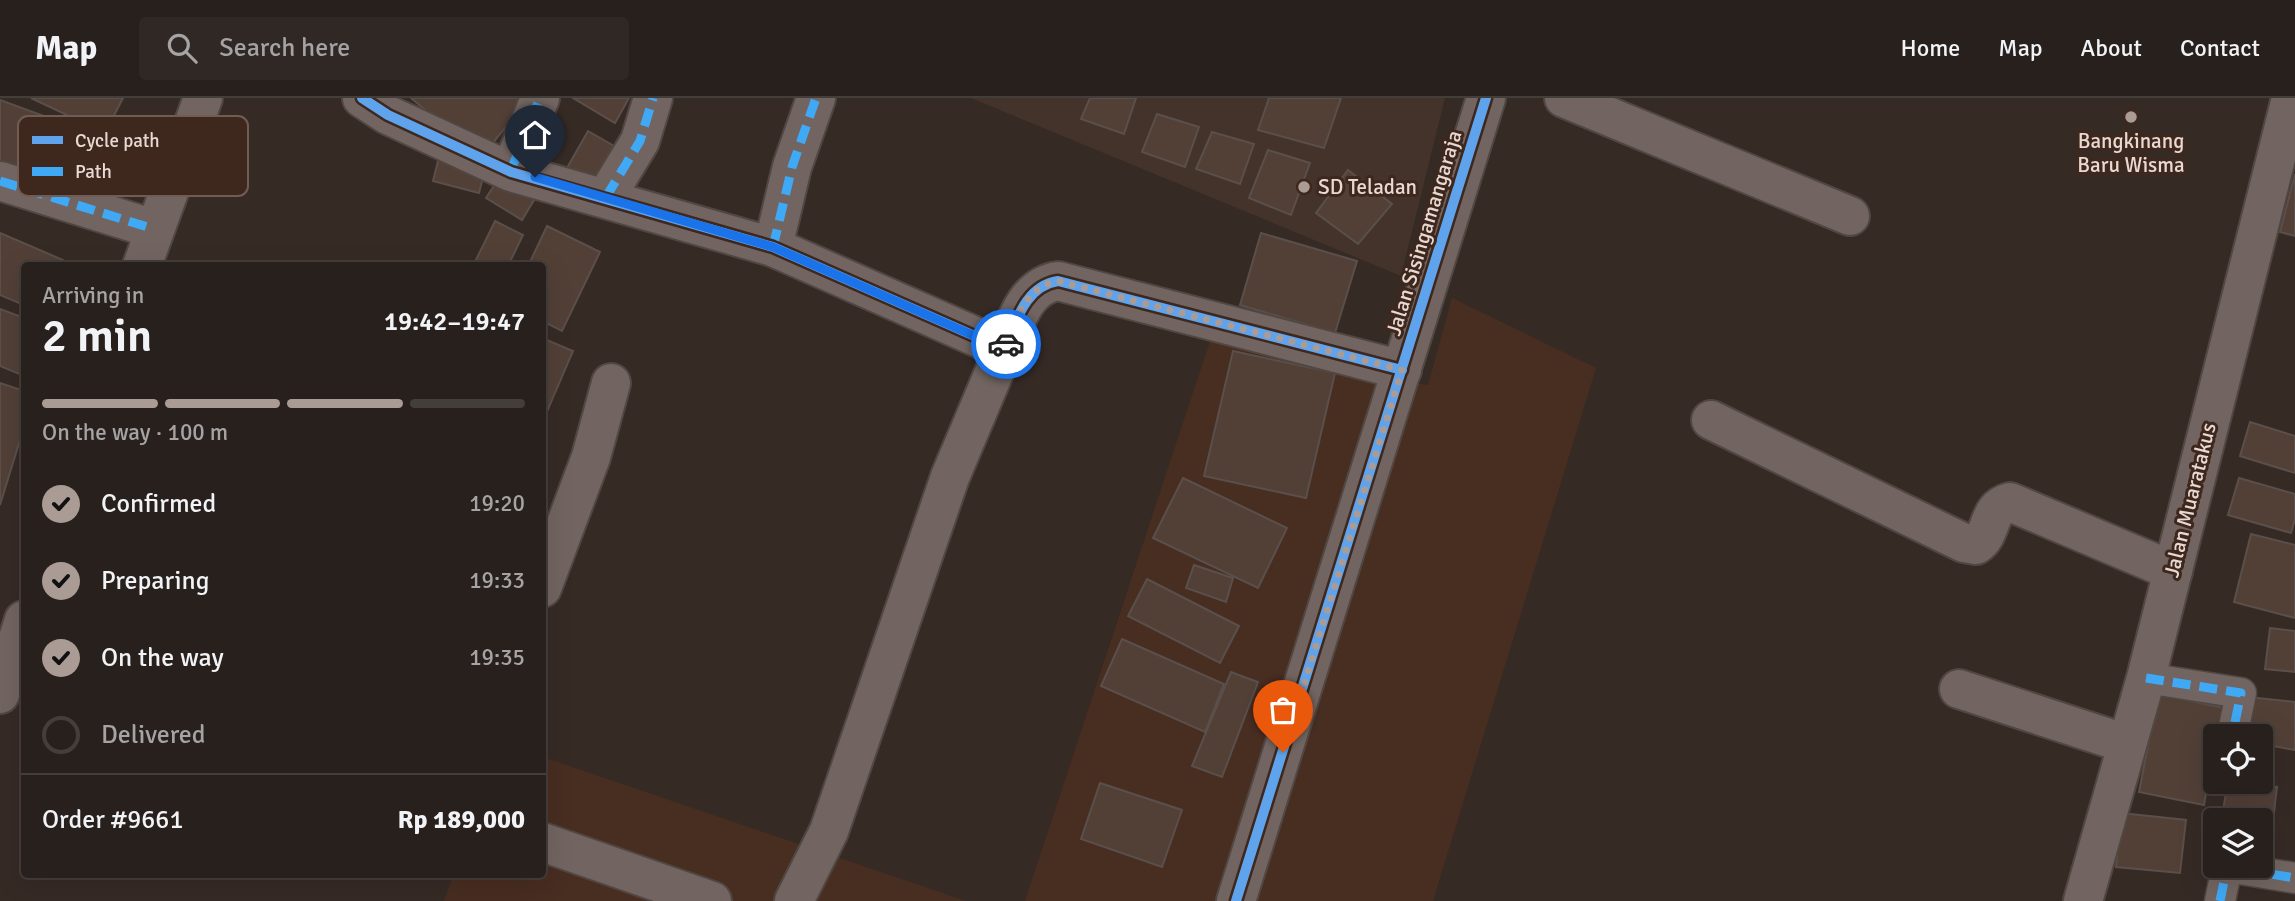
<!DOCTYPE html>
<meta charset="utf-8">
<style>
body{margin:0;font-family:Signika,sans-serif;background:#302825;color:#f1f3f6;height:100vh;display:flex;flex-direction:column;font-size:26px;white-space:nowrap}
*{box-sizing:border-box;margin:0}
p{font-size:23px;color:#a5a3a3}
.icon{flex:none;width:38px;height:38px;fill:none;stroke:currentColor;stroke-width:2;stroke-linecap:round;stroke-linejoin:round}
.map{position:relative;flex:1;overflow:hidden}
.drawer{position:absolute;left:21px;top:164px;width:525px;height:616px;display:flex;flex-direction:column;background:#28201c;border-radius:7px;box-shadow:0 7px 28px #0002,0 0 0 2px #443e3b}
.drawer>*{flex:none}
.tools{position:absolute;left:2203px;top:626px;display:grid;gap:14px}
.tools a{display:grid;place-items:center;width:70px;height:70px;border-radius:7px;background:#28201c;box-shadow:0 7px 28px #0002,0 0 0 2px #443e3b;font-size:35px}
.pin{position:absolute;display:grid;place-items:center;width:60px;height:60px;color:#fff;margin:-72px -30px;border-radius:50% 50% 50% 0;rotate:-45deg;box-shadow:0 0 7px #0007}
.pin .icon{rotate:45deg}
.courier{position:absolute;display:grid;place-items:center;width:70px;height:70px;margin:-35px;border:5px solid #1a73e8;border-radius:50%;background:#fff;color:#222;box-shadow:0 2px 9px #0007}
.headline em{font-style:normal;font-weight:600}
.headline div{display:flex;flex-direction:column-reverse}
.headline{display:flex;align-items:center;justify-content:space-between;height:119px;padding:0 21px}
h1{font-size:46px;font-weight:600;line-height:52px}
.bar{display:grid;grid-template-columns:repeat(4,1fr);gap:10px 7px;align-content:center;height:84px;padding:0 21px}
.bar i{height:9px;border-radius:5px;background:#443e3b}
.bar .selected{background:#aa9c95}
.bar p{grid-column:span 4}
.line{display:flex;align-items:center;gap:18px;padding:0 21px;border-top:2px solid #443e3b}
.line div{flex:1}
ol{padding:0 21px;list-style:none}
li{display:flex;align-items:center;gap:21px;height:77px}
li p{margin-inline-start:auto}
li .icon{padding:7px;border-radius:50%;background:#aa9c95;color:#111;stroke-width:4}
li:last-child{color:#a5a3a3}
li i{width:38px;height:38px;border:4px solid #443e3b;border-radius:50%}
header{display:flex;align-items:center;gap:42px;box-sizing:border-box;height:98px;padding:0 35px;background:#28201c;border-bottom:2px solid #443e3b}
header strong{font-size:33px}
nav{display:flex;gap:38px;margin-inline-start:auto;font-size:24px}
.search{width:490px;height:63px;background:#302825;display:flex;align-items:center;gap:18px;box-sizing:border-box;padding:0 24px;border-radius:7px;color:#a5a3a3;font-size:26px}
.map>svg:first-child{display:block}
.built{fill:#482d21}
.education{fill:#43332a}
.building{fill:#524037;stroke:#5a4f4b;stroke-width:2}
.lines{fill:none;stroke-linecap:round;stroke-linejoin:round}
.pedestrian-casing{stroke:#514742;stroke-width:33}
.minor-casing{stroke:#514742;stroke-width:42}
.tertiary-casing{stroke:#514742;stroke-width:42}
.pedestrian{stroke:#726561;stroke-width:30}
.minor{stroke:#726561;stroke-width:38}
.tertiary{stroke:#726561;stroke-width:38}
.quiet{stroke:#3fa9f5;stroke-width:9;stroke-dasharray:18 9;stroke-linecap:butt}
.cycleway-casing{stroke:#3e271d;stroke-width:15}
.cycleway{stroke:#60a3ed;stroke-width:10}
.done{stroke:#aa9c95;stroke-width:7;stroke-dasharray:0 12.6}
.route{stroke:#1a73e8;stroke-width:9}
.poi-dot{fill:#aa9c95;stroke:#3e271d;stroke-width:2.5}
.labels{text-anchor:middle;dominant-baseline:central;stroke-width:6;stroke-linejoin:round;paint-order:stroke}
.poi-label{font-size:21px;fill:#e8d9d2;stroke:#3e271d}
.street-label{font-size:21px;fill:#e8d9d2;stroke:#3e271d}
.key{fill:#3e271d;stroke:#715c53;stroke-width:2}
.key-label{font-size:19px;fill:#e8d9d2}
</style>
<header>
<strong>Map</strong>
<div class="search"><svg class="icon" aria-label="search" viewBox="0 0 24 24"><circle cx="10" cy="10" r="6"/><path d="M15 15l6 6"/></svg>Search here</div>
<nav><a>Home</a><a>Map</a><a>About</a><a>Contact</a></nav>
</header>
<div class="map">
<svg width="2295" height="803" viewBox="0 0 2295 803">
<rect width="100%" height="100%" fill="#362a25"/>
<g class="built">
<polygon points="1452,200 1596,270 1433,803 1025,803 1212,237 1371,279 1428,287"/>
<polygon points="543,659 966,803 444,803 453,777 542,777"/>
</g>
<polygon class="education" points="971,0 1445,0 1401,178"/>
<g class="building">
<polygon points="31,0 123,0 105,35"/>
<polygon points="411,0 530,0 481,59"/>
<polygon points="573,0 629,0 615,25"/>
<polygon points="1090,0 1136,0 1124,36 1081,21"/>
<polygon points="1269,0 1341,0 1324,50 1258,32"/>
<polygon points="0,2 101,39 78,101 0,72"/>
<polygon points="1157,16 1199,29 1185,69 1142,54"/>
<polygon points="588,33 616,49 595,86 567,70"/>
<polygon points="1212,34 1254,46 1240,86 1196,71"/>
<polygon points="1268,52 1310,65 1291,117 1249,100"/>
<polygon points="439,59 485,71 479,95 433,83"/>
<polygon points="1348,72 1392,106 1358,146 1316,115"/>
<polygon points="2295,76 2295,138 2280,134"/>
<polygon points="499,80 534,102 522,122 486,100"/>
<polygon points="495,123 523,137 508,168 473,168"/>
<polygon points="547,128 600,154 562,233 542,223 542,168 528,168"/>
<polygon points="0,135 63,162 61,168 24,168 24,207 0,197"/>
<polygon points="1261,135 1357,163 1335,235 1240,207"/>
<polygon points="0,211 24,220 22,277 0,268"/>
<polygon points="542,240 573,253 546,316 542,314"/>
<polygon points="1233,253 1335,275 1306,400 1204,378"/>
<polygon points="0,285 24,293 24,329 0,407"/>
<polygon points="2250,324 2295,338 2295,375 2240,358"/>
<polygon points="1183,380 1287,430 1258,490 1153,440"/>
<polygon points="2239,380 2295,396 2295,421 2291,435 2228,417"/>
<polygon points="2251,436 2295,447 2295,520 2234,504"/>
<polygon points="1194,467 1233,480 1226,504 1186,490"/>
<polygon points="1147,481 1239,528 1220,565 1128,518"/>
<polygon points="2270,530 2295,533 2295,574 2265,571"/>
<polygon points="1122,541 1224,586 1205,634 1101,588"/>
<polygon points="1231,574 1258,584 1222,679 1192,668"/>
<polygon points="2158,596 2224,610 2216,639 2204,707 2139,694"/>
<polygon points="2249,599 2295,604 2295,652 2261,646 2261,639 2242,639"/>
<polygon points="2228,684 2277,689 2268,765 2261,764 2261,723 2221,723"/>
<polygon points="1100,685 1182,712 1162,769 1081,741"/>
<polygon points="2121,715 2186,722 2180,775 2116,769"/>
</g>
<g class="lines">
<defs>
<g id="pedestrian">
<polyline points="2146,580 2241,595 2232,639"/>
<polyline points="2220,803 2227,769 2295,780"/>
</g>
<g id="minor">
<path d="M362,0L388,17L511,74L773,149L1004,251C1016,224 1025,188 1058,183L1402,272"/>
<polyline points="1564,0 1850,118"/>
<polyline points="511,72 540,0"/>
<polyline points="0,83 154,131"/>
<polyline points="606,99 640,43 653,0"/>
<polyline points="773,149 792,69 816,0"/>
<path d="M1711,322L1964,445L1976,447C1994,435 1986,410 2010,404L2173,473"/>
<polyline points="542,490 591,359 611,285"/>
<polyline points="1959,591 2127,646"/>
<polyline points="542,744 712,803"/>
<polyline points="794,803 829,733 950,379 1004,251"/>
<polyline points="2083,803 2146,580 2291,0"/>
</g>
<g id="tertiary">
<polyline points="142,168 203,0"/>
<polyline points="0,596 24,522"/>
<polyline points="1236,803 1486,0"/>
</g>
</defs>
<use href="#pedestrian" class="pedestrian-casing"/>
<use href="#minor" class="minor-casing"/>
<use href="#tertiary" class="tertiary-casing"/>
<use href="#pedestrian" class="pedestrian"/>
<use href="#minor" class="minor"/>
<use href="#tertiary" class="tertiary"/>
<g class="quiet">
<polyline points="511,72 540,0"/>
<polyline points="0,83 154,131"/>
<polyline points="606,99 640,43 653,0"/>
<polyline points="773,149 792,69 816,0"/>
<polyline points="2146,580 2241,595 2232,639"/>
<polyline points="2220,803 2227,769 2295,780"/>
</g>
<defs>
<g id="cycleway">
<path d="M362,0L388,17L511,74L773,149L1004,251C1016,224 1025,188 1058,183L1402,272"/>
<polyline points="1236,803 1486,0"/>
</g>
</defs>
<use href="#cycleway" class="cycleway-casing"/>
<use href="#cycleway" class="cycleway"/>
</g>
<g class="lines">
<path class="done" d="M1006,246C1017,220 1026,188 1058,183L1402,272L1283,654"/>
<polyline class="route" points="535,79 773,149 1004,251 1006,246"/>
</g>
<g class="poi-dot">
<circle cx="2131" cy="19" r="7"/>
<circle cx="1304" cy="89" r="7"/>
</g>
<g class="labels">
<g class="poi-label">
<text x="2131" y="43">Bangkinang<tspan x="2131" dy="24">Baru Wisma</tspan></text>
<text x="1318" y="89" text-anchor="start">SD Teladan</text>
</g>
<g class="street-label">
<text transform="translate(1424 135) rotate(-73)">Jalan Sisingamangaraja</text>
<text transform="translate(2190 402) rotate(-76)">Jalan Muaratakus</text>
</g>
</g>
<rect x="18" y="18" width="230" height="80" rx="10" class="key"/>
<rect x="32" y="38" width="31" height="8" fill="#60a3ed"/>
<rect x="32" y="69" width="31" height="9" fill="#3fa9f5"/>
<g class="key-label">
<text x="75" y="49">Cycle path</text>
<text x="75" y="80">Path</text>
</g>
</svg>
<div class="tools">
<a><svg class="icon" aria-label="locate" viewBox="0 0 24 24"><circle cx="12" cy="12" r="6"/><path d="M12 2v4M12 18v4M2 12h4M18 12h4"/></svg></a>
<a><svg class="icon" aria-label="layers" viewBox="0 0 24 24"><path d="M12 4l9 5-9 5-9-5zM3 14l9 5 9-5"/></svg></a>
</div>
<div class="pin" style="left:1283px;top:654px;background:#ea580c"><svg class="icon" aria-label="bag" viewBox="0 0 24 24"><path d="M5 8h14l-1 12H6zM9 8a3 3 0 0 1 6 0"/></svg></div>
<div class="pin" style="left:535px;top:79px;background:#1f2937"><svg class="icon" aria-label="home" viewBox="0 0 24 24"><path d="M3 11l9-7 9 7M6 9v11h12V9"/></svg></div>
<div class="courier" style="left:1006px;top:246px"><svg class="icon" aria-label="car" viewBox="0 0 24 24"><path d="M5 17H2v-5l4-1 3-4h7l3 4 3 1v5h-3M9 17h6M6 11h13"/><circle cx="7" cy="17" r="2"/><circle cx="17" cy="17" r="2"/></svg></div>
<section class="drawer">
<div class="headline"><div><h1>2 min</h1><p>Arriving in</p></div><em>19:42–19:47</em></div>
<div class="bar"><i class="selected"></i><i class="selected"></i><i class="selected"></i><i></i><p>On the way · 100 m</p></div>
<ol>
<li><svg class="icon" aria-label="check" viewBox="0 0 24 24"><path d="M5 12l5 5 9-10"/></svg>Confirmed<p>19:20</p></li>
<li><svg class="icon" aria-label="check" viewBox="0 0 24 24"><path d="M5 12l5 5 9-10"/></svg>Preparing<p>19:33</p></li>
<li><svg class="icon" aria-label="check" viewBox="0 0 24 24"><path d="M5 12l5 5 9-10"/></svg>On the way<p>19:35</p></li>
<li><i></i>Delivered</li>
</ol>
<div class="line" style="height:91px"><div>Order #9661</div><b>Rp 189,000</b></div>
</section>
</div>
